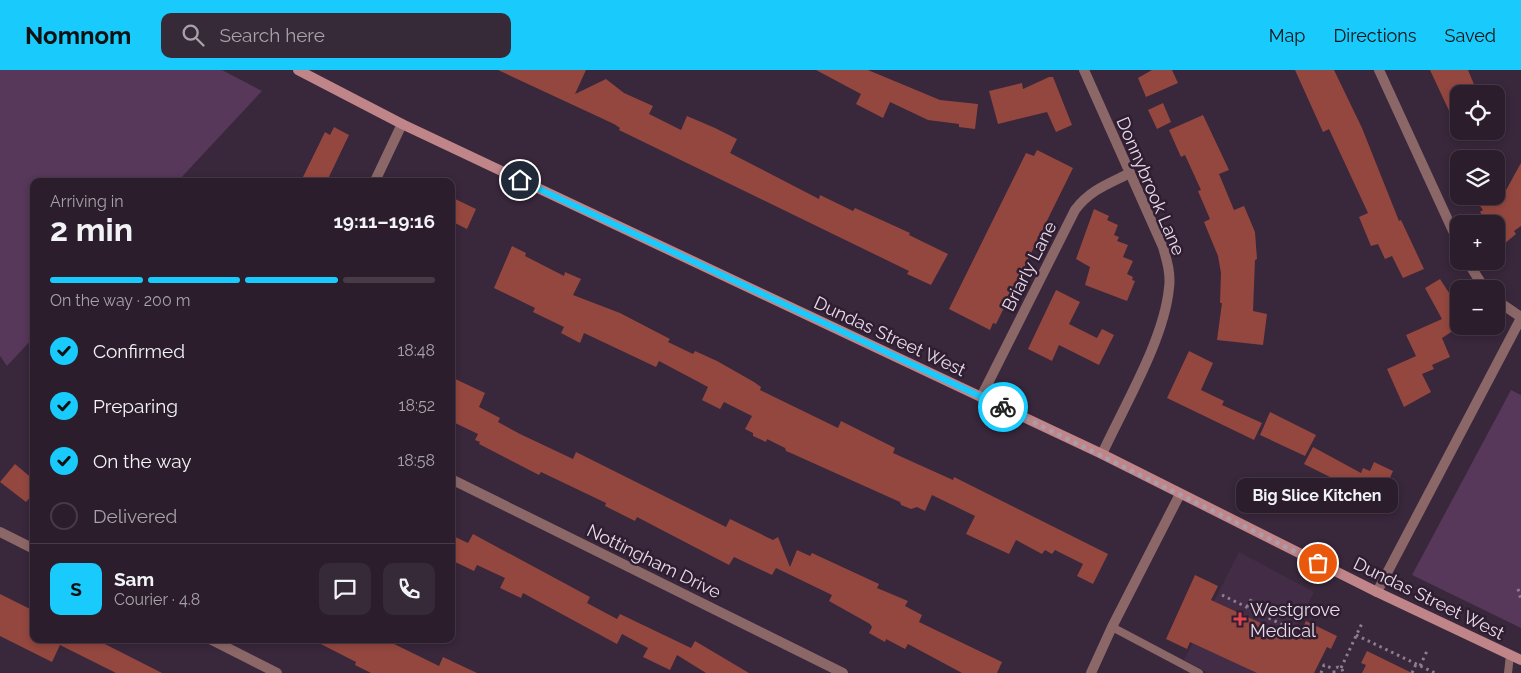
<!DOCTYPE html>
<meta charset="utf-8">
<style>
body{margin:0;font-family:Raleway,sans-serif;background:#372a38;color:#f1f3f6;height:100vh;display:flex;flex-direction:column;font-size:19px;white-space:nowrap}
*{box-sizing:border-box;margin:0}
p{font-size:16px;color:#a6a2a9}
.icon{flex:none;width:28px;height:28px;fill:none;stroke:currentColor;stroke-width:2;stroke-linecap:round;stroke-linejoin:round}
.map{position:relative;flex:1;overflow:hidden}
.panel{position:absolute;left:30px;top:108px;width:425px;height:465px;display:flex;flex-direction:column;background:#2b1d2c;border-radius:10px;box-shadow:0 2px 8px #0003,0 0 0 1px #473b48}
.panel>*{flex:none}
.tools{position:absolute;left:1450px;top:15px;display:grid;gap:10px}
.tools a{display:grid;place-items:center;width:55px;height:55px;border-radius:10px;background:#2b1d2c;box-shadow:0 2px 8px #0003,0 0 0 1px #473b48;font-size:25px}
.pin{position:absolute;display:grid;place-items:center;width:42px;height:42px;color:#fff;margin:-21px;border:2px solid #fff;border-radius:50%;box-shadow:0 1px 5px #0007}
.courier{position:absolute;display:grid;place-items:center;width:50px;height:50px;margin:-25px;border:4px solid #19cafc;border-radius:50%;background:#fff;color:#222;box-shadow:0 1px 6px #0007}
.bubble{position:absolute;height:35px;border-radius:10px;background:#2b1d2c;box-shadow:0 2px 8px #0003,0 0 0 1px #473b48;font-size:16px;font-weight:700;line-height:35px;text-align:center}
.headline em{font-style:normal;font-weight:700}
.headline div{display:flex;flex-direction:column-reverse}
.headline{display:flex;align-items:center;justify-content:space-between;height:85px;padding:0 20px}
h1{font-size:32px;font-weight:700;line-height:38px}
.bar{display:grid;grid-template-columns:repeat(4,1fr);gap:8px 5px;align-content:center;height:60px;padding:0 20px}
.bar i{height:6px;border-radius:4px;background:#473b48}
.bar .selected{background:#19cafc}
.bar p{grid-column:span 4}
.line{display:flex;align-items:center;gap:12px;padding:0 20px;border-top:1px solid #473b48}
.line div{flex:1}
.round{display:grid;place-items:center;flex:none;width:52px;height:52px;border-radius:10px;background:#372a38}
ol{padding:0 20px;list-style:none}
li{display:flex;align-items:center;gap:15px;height:55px}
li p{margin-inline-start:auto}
li .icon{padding:5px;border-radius:50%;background:#19cafc;color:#111;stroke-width:4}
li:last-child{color:#a6a2a9}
li i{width:28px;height:28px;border:2px solid #473b48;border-radius:50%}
header{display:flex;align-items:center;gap:30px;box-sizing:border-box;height:70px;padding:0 25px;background:#19cafc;color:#111}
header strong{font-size:24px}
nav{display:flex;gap:28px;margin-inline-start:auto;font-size:18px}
.search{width:350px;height:45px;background:#372a38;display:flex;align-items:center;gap:12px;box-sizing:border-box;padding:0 18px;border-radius:10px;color:#a6a2a9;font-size:19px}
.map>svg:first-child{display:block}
.built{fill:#432c46}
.green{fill:#57375a}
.building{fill:#94473f}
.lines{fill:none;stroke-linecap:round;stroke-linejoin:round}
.path{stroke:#8d7e8f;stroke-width:3;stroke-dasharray:2.5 4;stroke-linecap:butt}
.lane{stroke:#8c6768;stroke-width:8}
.street{stroke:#8c6768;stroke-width:10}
.secondary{stroke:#c08588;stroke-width:10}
.done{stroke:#aa9cab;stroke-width:5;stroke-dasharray:0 9}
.route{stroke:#19cafc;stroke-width:6}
.health-dot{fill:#e0444e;stroke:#2f1d31;stroke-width:2}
.labels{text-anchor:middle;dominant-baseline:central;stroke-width:5;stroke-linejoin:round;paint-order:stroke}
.street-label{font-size:18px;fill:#e7dbe8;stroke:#2f1d31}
.poi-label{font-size:18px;fill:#e7dbe8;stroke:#2f1d31;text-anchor:start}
</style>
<header>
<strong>Nomnom</strong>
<div class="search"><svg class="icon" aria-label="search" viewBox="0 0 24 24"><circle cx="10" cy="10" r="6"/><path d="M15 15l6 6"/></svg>Search here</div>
<nav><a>Map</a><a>Directions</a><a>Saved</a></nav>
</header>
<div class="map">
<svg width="1521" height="603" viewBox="0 0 1521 603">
<rect width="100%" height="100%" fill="#39273b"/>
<polygon class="built" points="1239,482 1314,522 1273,603 1208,603 1184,590"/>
<g class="green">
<polygon points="0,0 222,0 262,21 178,111 34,111 34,267 7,296 0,286"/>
<polygon points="1511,320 1521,325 1521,558 1412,505"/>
</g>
<g class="building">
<polygon points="498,0 586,0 575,24 606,9 624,23 653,36 649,44 681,60 687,46 715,58 737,69 730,83 819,129 820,125 853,141 855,138 910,163 909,165 948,184 931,215 907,204 909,201 619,60 620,58 614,54"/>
<polygon points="816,0 868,0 940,30 978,34 975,59 959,57 959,54 928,50 890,32 883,48 856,34 861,24"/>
<polygon points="1152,0 1172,0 1178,13 1146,27 1138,8"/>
<polygon points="1295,0 1334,0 1362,58 1399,151 1401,150 1424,199 1403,208 1392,186 1385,189 1378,174 1371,176 1359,147 1368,143 1329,59 1323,62"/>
<polygon points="1430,0 1468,0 1478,24 1459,24 1459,62"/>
<polygon points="1049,7 1053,7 1072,55 1056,62 1047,42 998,54 989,21 1022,13 1023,19"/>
<polygon points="1163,33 1171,52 1157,59 1148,40"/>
<polygon points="1203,45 1229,100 1219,104 1234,140 1244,136 1255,162 1257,189 1255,190 1253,241 1267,244 1263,275 1217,270 1222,233 1220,233 1221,203 1218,186 1204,152 1210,149 1198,121 1201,120 1185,85 1181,87 1169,60"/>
<polygon points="334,57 349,65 327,111 301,111 325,62 330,65"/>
<polygon points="1037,80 1073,98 996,254 993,253 990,260 949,239 1026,83 1034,86"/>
<polygon points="1521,93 1521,156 1514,161 1516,164 1504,174 1496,164 1496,154 1488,154 1480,142 1483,140 1478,133 1487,126 1496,126 1500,131"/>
<polygon points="451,127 476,139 467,159 451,151"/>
<polygon points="1094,139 1109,146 1107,150 1118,155 1114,165 1119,167 1117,171 1128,175 1123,187 1133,191 1127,204 1133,207 1132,210 1135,211 1127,231 1085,215 1090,197 1076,189"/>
<polygon points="512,176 526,183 525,186 564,206 565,202 581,209 573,225 620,243 670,269 668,272 693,284 695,281 717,291 754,312 761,317 760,320 838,358 841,351 895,378 893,383 953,410 954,407 1108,484 1093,514 1077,506 1083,494 1055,480 1052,484 1045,480 1042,484 1016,470 1009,484 966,464 975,446 932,425 925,441 917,437 911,439 901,435 900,432 793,384 786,381 785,378 767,369 766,372 753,366 753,363 745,359 752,346 724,332 720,339 702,330 708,317 659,291 656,297 584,263 580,273 561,263 564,257 533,242 535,238 494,218"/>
<polygon points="1440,209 1453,229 1459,233 1459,257 1442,268 1450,287 1432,295 1434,299 1422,304 1431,322 1404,337 1387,299 1416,286 1406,265 1442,249 1425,218"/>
<polygon points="1056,220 1080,232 1069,254 1097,268 1102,259 1114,265 1099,295 1059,275 1052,291 1028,279"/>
<polygon points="1189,281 1213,293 1201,320 1224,331 1222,335 1262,353 1254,370 1167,328"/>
<polygon points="451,307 485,323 479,337 500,348 498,352 520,364 573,389 576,382 726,457 730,449 773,470 778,467 790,497 797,480 810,486 812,483 879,514 877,518 908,531 905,536 922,545 919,552 1002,592 997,603 962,603 908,574 905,579 886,569 885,572 869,563 872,557 870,554 829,531 832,525 776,498 772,505 734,487 729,495 637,447 635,451 605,436 606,433 541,402 539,405 479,374 480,372 475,370 478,364 451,351"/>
<polygon points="1270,342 1316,365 1305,386 1260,365"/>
<polygon points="1313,377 1361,403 1363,398 1370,401 1374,392 1393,401 1385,419 1380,417 1374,429 1304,394"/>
<polygon points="15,394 34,410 34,423 26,432 0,412"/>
<polygon points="473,464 590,527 587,533 617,549 620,544 691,578 695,571 749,603 706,603 677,585 670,600 643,587 648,578 622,564 617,574 523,523 521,528 500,518 505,508 477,495 474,501 451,490 451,465 468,473"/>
<polygon points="1195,505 1218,516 1211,530 1297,570 1306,551 1337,566 1331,579 1327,577 1314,603 1257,603 1190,572 1187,579 1166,569"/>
<polygon points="0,524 34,541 34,569 95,569 162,603 116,603 60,575 52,592 0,566"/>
<polygon points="311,569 384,569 439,596 443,587 477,603 371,603 355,595 356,592"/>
<polygon points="1367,581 1412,603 1362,603 1366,595 1361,593"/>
</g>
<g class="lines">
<g class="path">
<polyline points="1518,519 1521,530"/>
<polyline points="1222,525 1291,559"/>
<polyline points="1247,537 1253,526"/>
<polyline points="1356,565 1435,603"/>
<polyline points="1420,596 1427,581"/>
<polyline points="1341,598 1363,551"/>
<polyline points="1321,603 1324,595 1334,599"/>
<polyline points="1334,603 1334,599 1338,597 1342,599 1343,603"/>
<polyline points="1412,603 1416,594"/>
</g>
<g class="lane">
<polyline points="1112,557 1199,603"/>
<polyline points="1508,603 1510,585"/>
</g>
<g class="street">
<path d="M1084,0L1163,177C1167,191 1171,204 1169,218C1164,270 1124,336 1102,384"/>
<polyline points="1379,0 1459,174"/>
<polyline points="375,111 402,54"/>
<polyline points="1467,191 1485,219"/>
<polyline points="1496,230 1521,247"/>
<path d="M981,327L1075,140C1090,120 1108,114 1130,103"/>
<polyline points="451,409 843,603"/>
<polyline points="0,462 34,479"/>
<polyline points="1377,522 1521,248"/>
<polyline points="210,569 277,603"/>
<polyline points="1091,603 1112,557 1180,424"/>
</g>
<polyline class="secondary" points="298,0 402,54 1102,384 1377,522 1521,590"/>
</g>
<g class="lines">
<polyline class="done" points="1003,337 1318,493"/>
<polyline class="route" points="520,110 1003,337"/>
</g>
<path class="health-dot" d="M1237.5 541.5h5v5h5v5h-5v5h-5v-5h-5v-5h5z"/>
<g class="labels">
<g class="street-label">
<text transform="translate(1151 116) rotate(67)">Donnybrook Lane</text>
<text transform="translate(1029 196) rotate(-63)">Briarly Lane</text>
<text transform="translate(890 266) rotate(25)">Dundas Street West</text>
<text transform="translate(654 491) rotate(26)">Nottingham Drive</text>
<text transform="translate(1429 528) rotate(26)">Dundas Street West</text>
</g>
<g class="poi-label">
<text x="1250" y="539">Westgrove<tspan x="1250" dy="21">Medical</tspan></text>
</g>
</g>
</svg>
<div class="tools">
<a><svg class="icon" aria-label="locate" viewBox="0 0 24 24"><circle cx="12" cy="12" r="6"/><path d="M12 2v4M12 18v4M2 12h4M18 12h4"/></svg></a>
<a><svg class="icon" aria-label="layers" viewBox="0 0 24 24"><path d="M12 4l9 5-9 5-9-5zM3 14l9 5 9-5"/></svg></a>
<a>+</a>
<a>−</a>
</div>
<div class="pin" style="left:1318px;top:493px;background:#ea580c"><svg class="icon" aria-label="bag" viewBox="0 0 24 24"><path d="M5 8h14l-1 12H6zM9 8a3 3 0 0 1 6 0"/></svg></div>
<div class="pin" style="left:520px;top:110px;background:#1f2937"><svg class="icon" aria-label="home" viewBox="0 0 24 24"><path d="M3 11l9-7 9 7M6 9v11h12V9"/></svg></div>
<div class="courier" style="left:1003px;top:337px"><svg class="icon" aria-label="bike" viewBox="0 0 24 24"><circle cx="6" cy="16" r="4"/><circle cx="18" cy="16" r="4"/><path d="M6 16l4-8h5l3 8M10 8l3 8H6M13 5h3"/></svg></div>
<div class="bubble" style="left:1236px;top:408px;width:162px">Big Slice Kitchen</div>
<section class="panel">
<div class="headline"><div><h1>2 min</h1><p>Arriving in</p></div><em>19:11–19:16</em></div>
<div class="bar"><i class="selected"></i><i class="selected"></i><i class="selected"></i><i></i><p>On the way · 200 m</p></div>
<ol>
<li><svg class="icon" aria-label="check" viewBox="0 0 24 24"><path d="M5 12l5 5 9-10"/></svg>Confirmed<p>18:48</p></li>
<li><svg class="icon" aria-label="check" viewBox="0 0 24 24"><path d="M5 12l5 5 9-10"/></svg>Preparing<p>18:52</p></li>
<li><svg class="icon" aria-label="check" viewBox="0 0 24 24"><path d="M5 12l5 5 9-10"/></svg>On the way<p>18:58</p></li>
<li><i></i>Delivered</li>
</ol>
<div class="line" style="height:90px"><b class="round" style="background:#19cafc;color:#111">S</b><div><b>Sam</b><p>Courier · 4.8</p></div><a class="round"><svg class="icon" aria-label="chat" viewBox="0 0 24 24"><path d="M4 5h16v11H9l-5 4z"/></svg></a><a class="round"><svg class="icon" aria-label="phone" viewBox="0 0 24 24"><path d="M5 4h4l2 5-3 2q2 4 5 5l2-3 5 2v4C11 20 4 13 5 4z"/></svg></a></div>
</section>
</div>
